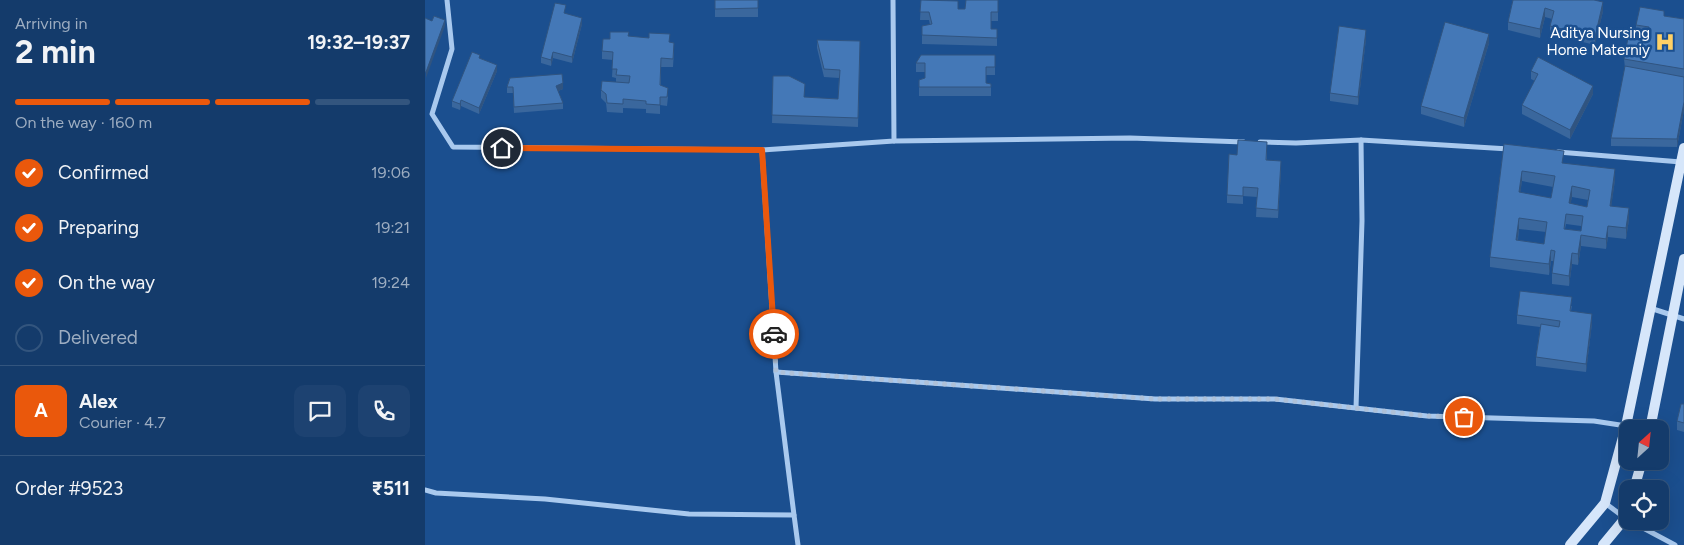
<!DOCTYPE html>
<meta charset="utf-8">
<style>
body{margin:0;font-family:Figtree,sans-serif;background:#1d4271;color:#f1f3f6;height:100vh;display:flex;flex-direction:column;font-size:19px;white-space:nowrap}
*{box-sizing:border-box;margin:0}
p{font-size:16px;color:#9dadc1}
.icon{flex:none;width:28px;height:28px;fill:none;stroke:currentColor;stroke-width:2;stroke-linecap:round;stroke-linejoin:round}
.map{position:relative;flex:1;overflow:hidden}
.details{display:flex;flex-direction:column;background:#143b6b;width:425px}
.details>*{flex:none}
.needle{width:32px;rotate:27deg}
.tools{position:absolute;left:1194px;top:420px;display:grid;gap:10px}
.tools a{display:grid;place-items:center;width:50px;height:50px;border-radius:10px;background:#143b6b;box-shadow:0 5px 20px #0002,0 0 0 1px #33557e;font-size:25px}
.pin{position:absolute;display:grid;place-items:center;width:42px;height:42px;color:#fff;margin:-21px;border:2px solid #fff;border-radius:50%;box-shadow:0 1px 5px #0007}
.courier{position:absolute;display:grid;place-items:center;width:50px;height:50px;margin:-25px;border:4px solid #ea580c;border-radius:50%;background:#fff;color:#222;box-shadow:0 1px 6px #0007}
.summary em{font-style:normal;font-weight:700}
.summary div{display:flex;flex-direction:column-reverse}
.summary{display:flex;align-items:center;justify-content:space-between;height:85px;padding:0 15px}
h1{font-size:32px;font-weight:700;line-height:38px}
.bar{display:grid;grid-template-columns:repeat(4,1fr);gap:8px 5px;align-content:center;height:60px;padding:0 15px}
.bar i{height:6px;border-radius:4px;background:#33557e}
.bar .selected{background:#ea580c}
.bar p{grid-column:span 4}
.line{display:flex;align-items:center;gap:12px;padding:0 15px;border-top:1px solid #33557e}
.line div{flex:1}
.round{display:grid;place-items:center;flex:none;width:52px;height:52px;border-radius:10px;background:#1d4271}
ol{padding:0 15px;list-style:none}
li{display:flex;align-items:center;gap:15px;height:55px}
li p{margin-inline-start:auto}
li .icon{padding:5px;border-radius:50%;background:#ea580c;color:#fff;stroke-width:4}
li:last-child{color:#9dadc1}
li i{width:28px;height:28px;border:2px solid #33557e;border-radius:50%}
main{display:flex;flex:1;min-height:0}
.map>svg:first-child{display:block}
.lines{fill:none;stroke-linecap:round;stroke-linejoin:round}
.street{stroke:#a9c9ee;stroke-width:5}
.secondary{stroke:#d6e6fa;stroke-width:10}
.wall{fill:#3a679d;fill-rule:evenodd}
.shaded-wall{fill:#305480}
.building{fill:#4478b7;stroke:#305480;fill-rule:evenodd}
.done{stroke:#afc1d8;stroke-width:5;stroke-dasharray:0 9}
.route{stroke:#ea580c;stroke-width:6}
.labels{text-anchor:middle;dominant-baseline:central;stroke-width:5;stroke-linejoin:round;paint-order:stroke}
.poi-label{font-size:15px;fill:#fff;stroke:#1b4f8f;text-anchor:end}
</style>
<main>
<section class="details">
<div class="summary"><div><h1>2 min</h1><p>Arriving in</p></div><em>19:32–19:37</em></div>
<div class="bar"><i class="selected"></i><i class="selected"></i><i class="selected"></i><i></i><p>On the way · 160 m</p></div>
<ol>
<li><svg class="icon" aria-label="check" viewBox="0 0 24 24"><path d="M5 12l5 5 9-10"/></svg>Confirmed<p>19:06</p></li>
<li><svg class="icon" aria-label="check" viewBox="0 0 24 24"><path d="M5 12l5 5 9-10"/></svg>Preparing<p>19:21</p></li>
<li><svg class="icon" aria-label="check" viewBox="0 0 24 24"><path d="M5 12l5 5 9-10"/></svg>On the way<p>19:24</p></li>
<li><i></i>Delivered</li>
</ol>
<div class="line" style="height:90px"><b class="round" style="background:#ea580c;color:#fff">A</b><div><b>Alex</b><p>Courier · 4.7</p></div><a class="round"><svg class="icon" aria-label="chat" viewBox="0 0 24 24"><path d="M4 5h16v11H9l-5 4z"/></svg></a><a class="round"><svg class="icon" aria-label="phone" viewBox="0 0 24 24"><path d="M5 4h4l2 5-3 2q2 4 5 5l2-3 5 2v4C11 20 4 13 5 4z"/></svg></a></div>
<div class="line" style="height:65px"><div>Order #9523</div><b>₹511</b></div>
</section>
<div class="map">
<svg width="1259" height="545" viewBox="0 0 1259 545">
<rect width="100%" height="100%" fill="#1b4f8f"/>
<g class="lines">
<g class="street">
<polyline points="22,0 27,49 7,114 28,147 337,150"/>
<polyline points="469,141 705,138 819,142"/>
<polyline points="835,142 871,143 936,140 1084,149"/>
<polyline points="1133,152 1256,162"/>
<polyline points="1225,308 1259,319"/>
<polyline points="351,372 337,150 469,141 468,0"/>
<polyline points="931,408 937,221 936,140"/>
<polyline points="0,490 11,493 120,499 264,514 369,515 373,545"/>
<polyline points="1180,503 1200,518"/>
<polyline points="369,515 351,372 730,399 850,399 1002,416 1169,421 1221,429"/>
<polyline points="1205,521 1250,545"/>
</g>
<g class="secondary">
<polyline points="1225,429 1259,259"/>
<polyline points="1209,489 1217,461"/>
<polyline points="1145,545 1180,503 1201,426 1259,148"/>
<polyline points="1178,545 1202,516"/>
</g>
</g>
<g class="wall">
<rect x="290" y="0" width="43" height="17"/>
<polygon points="496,0 533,9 540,9 573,0 573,21 566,21 566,29 572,29 572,46 497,44 497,26 505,25 504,20 495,20"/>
<polygon points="1088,0 1178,11 1170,45 1125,34 1125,26 1127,19 1120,17 1115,38 1083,30 1083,22"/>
<polygon points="141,11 140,13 157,24 147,63 128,58 126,66 116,63 116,57"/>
<polygon points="1239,16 1259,19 1259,110 1252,147 1186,146 1186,138 1200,68 1199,59 1222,41 1223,36 1211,34 1211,25"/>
<polygon points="185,39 245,42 249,51 248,67 236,67 236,85 243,97 242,106 235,105 235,114 221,113 221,109 198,108 198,113 182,112 181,103 176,98 176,90 191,82 191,78 187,77 188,60 177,59 177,51"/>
<polygon points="941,39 933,105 905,101 905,93"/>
<polygon points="392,40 435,41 433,127 347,123 348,76 379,97 413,99 414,78 399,77 392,48"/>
<polygon points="1064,43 1039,127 996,114 996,106"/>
<polygon points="570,55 570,75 561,75 561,83 566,84 566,96 494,96 494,80 500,78 500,72 491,72 491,63"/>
<polygon points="55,59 72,71 54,114 36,106 35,110 27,107 27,101"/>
<polygon points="1106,71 1168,94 1145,139 1097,114 1097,105 1110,81 1106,79"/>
<polygon points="85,78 138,89 133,91 138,103 138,109 89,113 88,93 82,93 82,87"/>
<path d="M1079,144L1190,180L1186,206L1204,219L1201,239L1183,237L1181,249L1156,246L1153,265L1147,264L1144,286L1127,284V273L1129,261H1126L1124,275L1065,267V257ZM1097,181L1128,187L1126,198L1095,193ZM1147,197L1163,200L1162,207L1145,204ZM1141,224L1156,226V231L1140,229ZM1094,229L1121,232L1119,244L1093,240Z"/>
<polygon points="842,150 842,160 856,170 853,218 831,217 832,197 818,196 818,204 802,203 802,195 812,155"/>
<polygon points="1147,306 1146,311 1167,323 1161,372 1111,366 1111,357 1115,327 1092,324 1092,315"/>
<polygon points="1259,404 1259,432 1252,430 1252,421"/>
</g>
<g class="shaded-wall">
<polygon points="1178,2 1178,11 1170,45 1170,37"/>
<polygon points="1120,8 1120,17 1115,38 1115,29"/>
<polygon points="157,18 157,24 147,63 147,57"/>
<polygon points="20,20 20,26 1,78 1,72"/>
<polygon points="941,30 941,39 933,105 933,97"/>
<polygon points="1064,34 1064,43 1039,127 1039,118"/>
<polygon points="128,52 128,58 126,66 126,60"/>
<polygon points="72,65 72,71 54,114 54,108"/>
<polygon points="138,83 138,89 131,92 131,86"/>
<polygon points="1168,86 1168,94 1145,139 1145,130"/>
<polygon points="36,100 36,106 35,110 35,104"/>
<polygon points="1259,102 1259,110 1252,147 1252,139"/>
<polygon points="856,161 856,170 853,218 853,210"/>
<polygon points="1190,169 1190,180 1185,216 1185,206"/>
<polygon points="1097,171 1097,181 1094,203 1094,192"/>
<polygon points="1147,186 1147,197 1144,214 1144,203"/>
<polygon points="1204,208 1204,219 1201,239 1201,228"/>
<polygon points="1094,218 1094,229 1091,251 1091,240"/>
<polygon points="1183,226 1183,237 1181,249 1181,239"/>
<polygon points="1156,235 1156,246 1153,265 1153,254"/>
<polygon points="1126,250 1126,261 1124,275 1124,264"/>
<polygon points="1147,253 1147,264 1144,286 1144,276"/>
<polygon points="1167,314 1167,323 1161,372 1161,364"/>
</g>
<g class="building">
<polygon points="290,0 333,0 333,8 290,9"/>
<polygon points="496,0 533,1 533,9 540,9 541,0 573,0 573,12 566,12 566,29 572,29 572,38 497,35 497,26 507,24 504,12 495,12"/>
<polygon points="1088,0 1169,0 1178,2 1170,37 1125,26 1129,11 1120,8 1115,29 1083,22"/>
<polygon points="130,3 141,5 139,13 157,18 147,57 128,52 126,60 116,57"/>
<polygon points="1215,7 1239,11 1239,16 1259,19 1259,69 1199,59 1203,38 1222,41 1224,27 1211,25"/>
<polygon points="9,16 20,20 1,72 0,72 0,18 7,21"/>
<polygon points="1020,22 1064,34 1039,118 996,106"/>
<polygon points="914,26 941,30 933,97 905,93"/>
<polygon points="185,32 204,32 203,36 224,38 224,33 245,34 244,42 249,43 248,59 236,58 235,85 243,88 242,97 235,97 235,105 221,104 221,101 198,99 198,104 182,103 181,94 176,90 177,81 204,83 205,76 191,75 192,69 187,69 188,52 177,51 178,39 185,39"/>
<polygon points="392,40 435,41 433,118 347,115 348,76 364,76 380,84 379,97 413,99 415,70 399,69"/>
<polygon points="47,52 55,55 54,58 72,65 54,108 36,100 35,104 27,101"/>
<polygon points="496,55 570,55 570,67 561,67 561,83 566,84 566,87 494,87 494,80 500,78 500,63 491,63"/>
<polygon points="1113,57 1168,86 1145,130 1097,105 1113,74 1106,71"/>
<polygon points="1200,66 1259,77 1259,102 1252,139 1186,138"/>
<polygon points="137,74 138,83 131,86 138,103 89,107 88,87 82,87 85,78"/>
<polygon points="813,140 842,142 841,160 856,161 853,210 831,208 833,188 818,187 818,196 802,195 804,154 812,155"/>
<path d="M1079,144L1139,151L1137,163L1190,169L1185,206L1204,208L1201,228L1183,226L1181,239L1156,235L1153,254L1147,253L1144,276L1127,273L1130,251L1126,250L1124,264L1065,257ZM1097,171L1130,176L1126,198L1094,192ZM1147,186L1165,190L1162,207L1144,203ZM1141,214L1158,216L1156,231L1139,229ZM1094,218L1122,222L1119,244L1091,240Z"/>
<polygon points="1095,291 1147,297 1145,311 1167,314 1161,364 1111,357 1116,324 1134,327 1135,321 1092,315"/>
<polygon points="1256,404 1259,404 1259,423 1252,421"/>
</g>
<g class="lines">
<polyline class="done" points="349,334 351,372 730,399 850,399 1002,416 1039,417"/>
<polyline class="route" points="77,148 337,150 349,334"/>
</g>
<defs>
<symbol id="hospital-bare" viewBox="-9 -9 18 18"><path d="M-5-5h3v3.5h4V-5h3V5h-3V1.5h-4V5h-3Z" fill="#ffd166" stroke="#1b4f8f" stroke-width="2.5" paint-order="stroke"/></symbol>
</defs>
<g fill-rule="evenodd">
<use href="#hospital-bare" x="1226" y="28" width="28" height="28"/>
</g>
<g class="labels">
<g class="poi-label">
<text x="1225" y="33">Aditya Nursing<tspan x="1225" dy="17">Home Materniy</tspan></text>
</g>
</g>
</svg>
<div class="tools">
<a><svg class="needle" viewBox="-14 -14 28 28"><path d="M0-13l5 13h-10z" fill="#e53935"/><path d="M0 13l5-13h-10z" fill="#9dadc1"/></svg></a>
<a><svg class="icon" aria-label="locate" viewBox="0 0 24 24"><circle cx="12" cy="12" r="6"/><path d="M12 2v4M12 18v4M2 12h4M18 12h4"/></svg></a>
</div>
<div class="pin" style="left:1039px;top:417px;background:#ea580c"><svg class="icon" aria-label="bag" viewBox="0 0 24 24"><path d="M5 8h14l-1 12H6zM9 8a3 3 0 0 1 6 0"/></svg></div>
<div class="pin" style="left:77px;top:148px;background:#1f2937"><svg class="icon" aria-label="home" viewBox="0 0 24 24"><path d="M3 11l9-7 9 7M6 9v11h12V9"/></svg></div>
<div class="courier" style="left:349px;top:334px"><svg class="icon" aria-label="car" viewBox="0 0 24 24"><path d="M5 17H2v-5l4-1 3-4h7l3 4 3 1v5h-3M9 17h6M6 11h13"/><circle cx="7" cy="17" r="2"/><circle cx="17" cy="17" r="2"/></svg></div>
</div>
</main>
